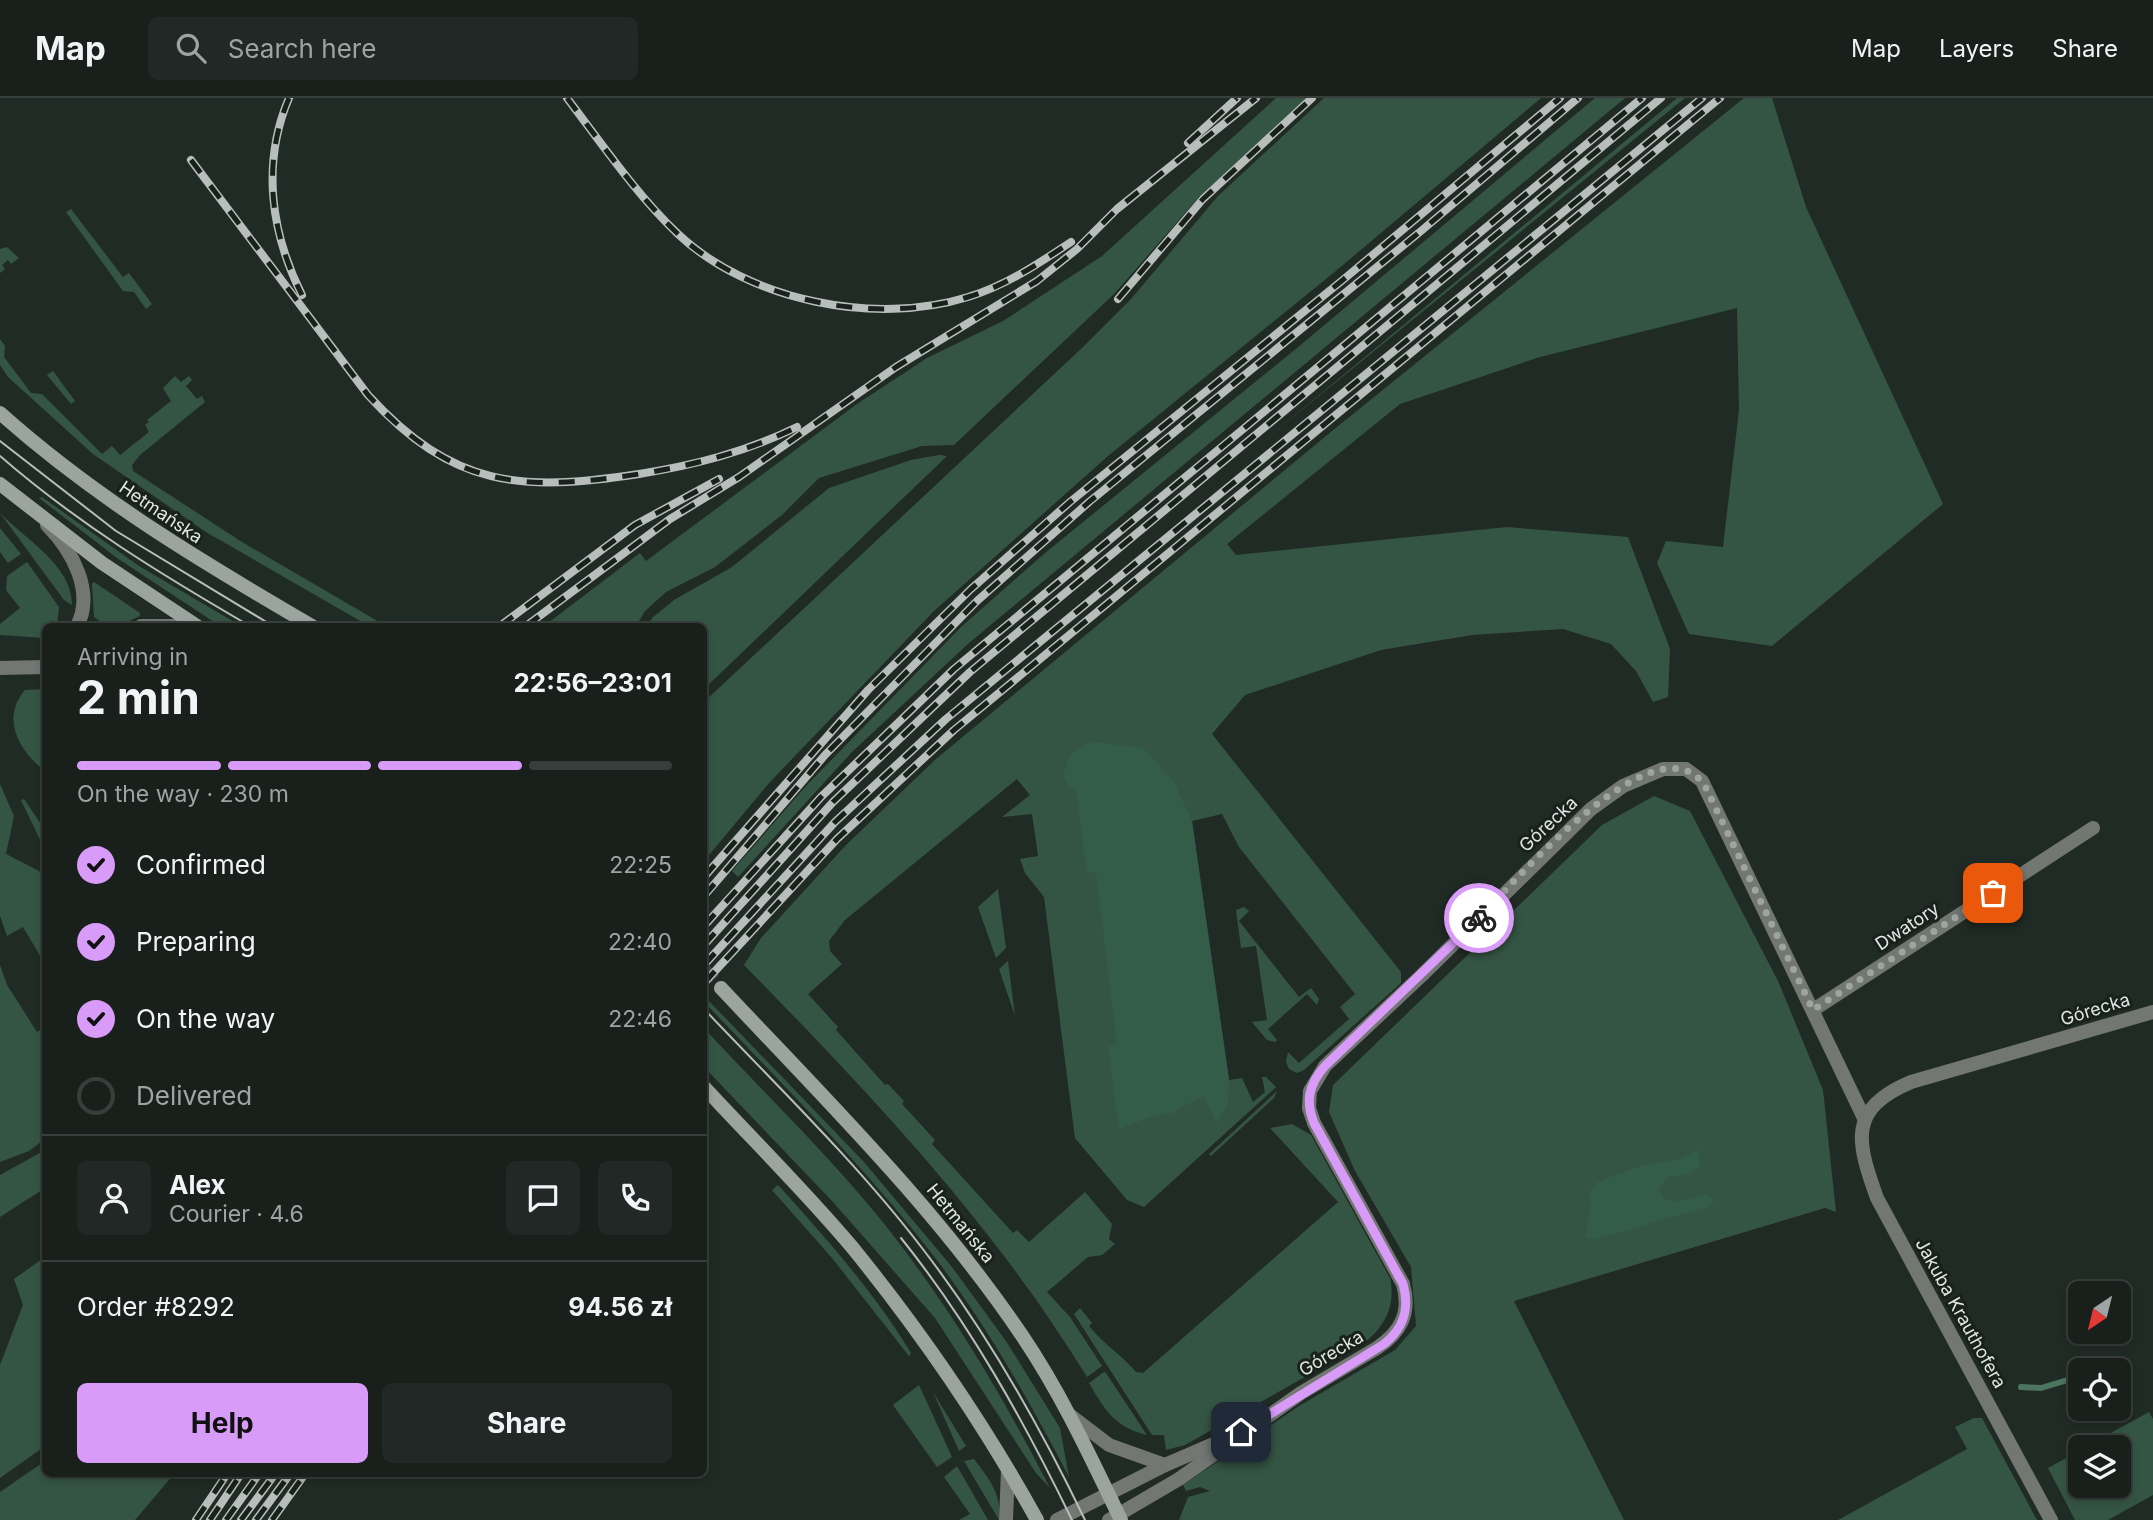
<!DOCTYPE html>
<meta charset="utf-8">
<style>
body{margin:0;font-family:Inter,sans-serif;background:#222825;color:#f1f3f6;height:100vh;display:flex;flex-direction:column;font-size:26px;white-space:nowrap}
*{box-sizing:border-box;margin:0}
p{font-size:23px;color:#9fa3a3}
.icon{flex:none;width:38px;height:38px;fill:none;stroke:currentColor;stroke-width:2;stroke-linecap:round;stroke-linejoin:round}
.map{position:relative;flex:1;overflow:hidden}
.side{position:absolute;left:42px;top:525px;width:665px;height:854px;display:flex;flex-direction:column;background:#19201c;border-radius:10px;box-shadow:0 4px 10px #0003,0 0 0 2px #373e3b}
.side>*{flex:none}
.needle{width:46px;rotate:215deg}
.fabs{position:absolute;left:2068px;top:1183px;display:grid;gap:14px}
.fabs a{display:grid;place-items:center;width:63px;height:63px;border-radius:10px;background:#19201c;box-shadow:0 4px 10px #0003,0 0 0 2px #373e3b;font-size:35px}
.pin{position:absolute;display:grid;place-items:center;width:60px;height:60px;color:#fff;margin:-30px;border-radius:14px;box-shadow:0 4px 10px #0006}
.courier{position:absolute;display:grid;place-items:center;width:70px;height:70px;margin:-35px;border:5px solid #d89bf8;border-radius:50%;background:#fff;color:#222;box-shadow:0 2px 9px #0007}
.head em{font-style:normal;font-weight:700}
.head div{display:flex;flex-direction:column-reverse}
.head{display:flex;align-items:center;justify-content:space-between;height:119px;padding:0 35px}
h1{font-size:46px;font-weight:700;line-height:52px}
.bar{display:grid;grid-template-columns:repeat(4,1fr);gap:10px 7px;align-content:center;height:84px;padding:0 35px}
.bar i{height:9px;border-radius:5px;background:#373e3b}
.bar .selected{background:#d89bf8}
.bar p{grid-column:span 4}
.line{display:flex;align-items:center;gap:18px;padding:0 35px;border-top:2px solid #373e3b}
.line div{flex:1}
.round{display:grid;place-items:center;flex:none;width:74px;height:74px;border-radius:10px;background:#222825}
ol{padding:0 35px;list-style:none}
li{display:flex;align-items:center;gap:21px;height:77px}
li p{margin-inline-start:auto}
li .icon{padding:7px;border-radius:50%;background:#d89bf8;color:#111;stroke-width:4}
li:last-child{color:#9fa3a3}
li i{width:38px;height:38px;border:4px solid #373e3b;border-radius:50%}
.primary-button{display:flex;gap:14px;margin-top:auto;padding:14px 35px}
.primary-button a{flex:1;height:80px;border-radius:10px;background:#d89bf8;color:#111;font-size:28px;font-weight:700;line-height:80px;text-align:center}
.primary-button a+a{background:#222825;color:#f1f3f6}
header{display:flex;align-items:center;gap:42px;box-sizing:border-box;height:98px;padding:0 35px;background:#19201c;border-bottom:2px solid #373e3b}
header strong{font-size:33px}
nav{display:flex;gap:38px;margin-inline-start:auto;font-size:24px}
.search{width:490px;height:63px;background:#222825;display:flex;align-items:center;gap:18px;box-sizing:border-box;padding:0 24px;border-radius:10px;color:#9fa3a3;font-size:26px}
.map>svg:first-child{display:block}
.green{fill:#355544}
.forest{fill:#335d48}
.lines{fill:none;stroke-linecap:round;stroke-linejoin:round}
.stream{stroke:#4b755f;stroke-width:6}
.secondary-tunnel{stroke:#3e4742;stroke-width:14;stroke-dasharray:14 7;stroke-linecap:butt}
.minor{stroke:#727774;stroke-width:14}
.tertiary{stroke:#727774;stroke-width:14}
.secondary{stroke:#9ca49f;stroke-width:14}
.tram{stroke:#b7bebb;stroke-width:2}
.rail-casing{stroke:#b7bebb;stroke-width:8}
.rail{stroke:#18211c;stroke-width:5;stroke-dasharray:16;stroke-linecap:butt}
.done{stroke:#9da5a0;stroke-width:7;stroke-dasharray:0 12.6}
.route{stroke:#d89bf8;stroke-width:9}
.labels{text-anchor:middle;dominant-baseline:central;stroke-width:6;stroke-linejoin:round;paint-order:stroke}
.street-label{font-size:18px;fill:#e0e6e3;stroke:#18211c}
</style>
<header>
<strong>Map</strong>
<div class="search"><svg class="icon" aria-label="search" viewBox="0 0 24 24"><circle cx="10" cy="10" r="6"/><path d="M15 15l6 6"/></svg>Search here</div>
<nav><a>Map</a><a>Layers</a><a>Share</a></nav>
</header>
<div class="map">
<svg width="2153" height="1422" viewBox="0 0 2153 1422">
<rect width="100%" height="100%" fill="#212b25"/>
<g class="green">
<polygon points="1276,0 1306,0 1200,98 1114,196 954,347 922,348 819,380 782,417 715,469 666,494 645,513 636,528 544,528 640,455 646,463 857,306 927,260 1003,223 1102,158"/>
<polygon points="1324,0 1541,0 1337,172 1108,358 934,513 769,685 704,763 704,604 1083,249 1131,201 1218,98"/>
<polygon points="1595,0 1625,0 969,545 852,654 738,779 732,773 805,689 961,529 1045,455 1297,250"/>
<polygon points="1677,0 1685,0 1260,346"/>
<path d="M1744,0H1772L1806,109L1943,406L1772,548L1689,536L1657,465L1666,443L1723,449L1739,312L1737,210L1540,259L1400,306L1227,446L1236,457L1507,429L1628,439L1670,551L1668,599L1653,604L1636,573L1611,546L1563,531L1472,537L1381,552L1245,597L1212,636L1401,874V885L1304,972L1297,975L1289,971L1286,964L1288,954L1299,965L1349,921L1340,909L1355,896L1239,749L1222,716L1192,723L1229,982L1242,980L1253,1004L1265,994L1262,979H1266L1276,989L1144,1109L1127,1102L1075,1040L1044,799L1025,775L1020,761L1038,758L1032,716L1002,719L1030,697L1017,681L845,822L829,843L830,853L842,866L808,896L838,929L836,932L885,987L888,986L904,1003L902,1006L935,1042L932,1046L1013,1135L1017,1132L1029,1144L1085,1094L1112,1126L1109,1141L1115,1146L1102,1157L1088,1159L1047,1194L1070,1219L1102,1268L1087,1279C993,1125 870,996 744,867L761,840L846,747L936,661L1332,333Z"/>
<polygon points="71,111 123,179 129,175 152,206 146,211 134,194 123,193 66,114"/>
<polygon points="7,149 19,160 11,166 8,162 2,167 5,171 0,175 0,151"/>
<polygon points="0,241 5,248 4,259 31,295 42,296 102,356 112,348 120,357 149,334 145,327 149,324 147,322 171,303 163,290 175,278 181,284 189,278 192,282 186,288 197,301 202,298 205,304 140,357 132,367 133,373 242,444 386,528 369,528 206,434 93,356 8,279 0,267"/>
<polygon points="53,273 75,303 71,306 47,277"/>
<polygon points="939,357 947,358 704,591 704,528 647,528 652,520 674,502 732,469 829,390 911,362"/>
<polygon points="42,399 139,468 241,528 220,528 117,460 39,400"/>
<path d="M0,415C26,442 72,467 72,507L64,502Z"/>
<polygon points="0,430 21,456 8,465 0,454"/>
<polygon points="27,464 59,509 57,528 46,528 44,540 0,537 0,526 20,510 6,492 7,478"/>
<path d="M94,484L140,515V518C121,526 112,533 94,519L92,486Z"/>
<path d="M45,591H46L45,673C20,654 0,621 25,592Z"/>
<polygon points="0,686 14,718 6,756 39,773 45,781 45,866 23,829 7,838 0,818"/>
<polygon points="1654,698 1690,713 1778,883 1823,992 1836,1114 1825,1110 1514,1203 1624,1422 1179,1422 1188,1399 1210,1393 1200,1389 1186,1393 1183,1387 1299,1308 1395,1252 1416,1228 1411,1169 1355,1073 1329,1014 1333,987 1602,727"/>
<polygon points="24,701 45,732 45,752 21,702"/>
<polygon points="998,791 1006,850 996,860 978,809"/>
<polygon points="1244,809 1249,813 1239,823 1299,899 1311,890 1319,901 1317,907 1307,896 1268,931 1277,942 1275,944 1267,942 1252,924 1267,922 1256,848 1241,850 1236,812"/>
<polygon points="1008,863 1015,918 999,871"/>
<polygon points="0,867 7,887 37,934 46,929 45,1041 29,1053 0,1064"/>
<path d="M708,902L864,1064L952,1169L1006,1243L1060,1330L1069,1379C1029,1302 986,1226 933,1157C863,1067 783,987 705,905Z"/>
<path d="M704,930C761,992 823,1051 877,1117C946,1202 1000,1293 1050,1390L1036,1375L935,1220L833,1104L704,969Z"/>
<polygon points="1277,993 1274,1000 1211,1058 1209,1056"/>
<path d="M1292,1026L1311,1037L1390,1180C1396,1207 1385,1229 1363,1246L1185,1347L1166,1352L1164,1337H1152L1074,1216L1080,1210L1092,1225L1089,1228C1105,1248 1121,1256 1136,1274L1143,1275L1338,1104L1270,1030Z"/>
<polygon points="45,1052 45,1090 0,1119 0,1077"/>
<path d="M778,1087C826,1140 874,1194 911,1255L909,1258L832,1160L772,1092Z"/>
<polygon points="45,1159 45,1348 0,1380 0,1267 23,1207 14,1181"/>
<path d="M1104,1274L1106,1275L1147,1337C1115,1330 1104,1311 1089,1285Z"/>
<polygon points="919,1287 952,1359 937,1369 893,1307"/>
<polygon points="933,1294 966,1348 959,1353"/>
<polygon points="2149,1314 2153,1321 2153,1397 2108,1422 2075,1422 2048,1370 2081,1352 2081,1388 2119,1388 2119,1349 2085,1349"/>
<polygon points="1974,1320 1982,1320 2037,1422 1838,1422 1967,1351 1955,1329"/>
<path d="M974,1361C989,1381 1002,1396 999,1422L964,1363Z"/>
<polygon points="45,1363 46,1376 174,1376 135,1422 0,1422 0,1394"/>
<polygon points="957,1368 988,1422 959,1422 970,1416 944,1379"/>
</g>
<g class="forest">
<polygon points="1091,644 1143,650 1174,684 1192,723 1229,982 1228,1006 1217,1025 1203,998 1172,1015 1152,1018 1119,1031 1108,949 1117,946 1096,774 1087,775 1076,689 1070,691 1063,677 1071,655"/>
<polygon points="1698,1052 1700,1067 1688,1076 1669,1079 1658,1091 1663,1101 1677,1104 1706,1096 1714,1103 1707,1109 1593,1142 1586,1139 1591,1102 1588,1096 1595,1086 1607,1080 1647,1066 1679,1062"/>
</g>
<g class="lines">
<g class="stream">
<polyline points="2099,1272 2122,1265"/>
<polyline points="2021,1289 2041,1290 2081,1278"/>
</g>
<polyline class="secondary-tunnel" points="704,872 721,890"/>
<g class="minor">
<path d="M47,427C72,452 95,494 77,528"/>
<polyline points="141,528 186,528"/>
<polyline points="0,570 46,569"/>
<polyline points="1813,912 2093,730"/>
<polyline points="1006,1422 1008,1372"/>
</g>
<g class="tertiary">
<polyline points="1071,1318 1109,1347 1165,1367"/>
<polyline points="1057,1422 1165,1367 1230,1339"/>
<path d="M1109,1422L1179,1381L1301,1295L1377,1250C1401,1234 1411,1215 1403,1186L1314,1025L1309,1010L1310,993L1325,968L1421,878L1591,711L1623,688L1663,671H1686L1702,683L1864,1020"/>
<path d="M2051,1422L1877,1100C1857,1044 1847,1011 1911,984L2153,914"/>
</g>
<g class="secondary">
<path d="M0,315C95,400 202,464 312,528"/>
<polyline points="0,386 102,465 197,528"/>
<path d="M721,890C826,1002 937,1111 1023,1239C1062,1297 1091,1360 1121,1422"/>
<path d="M704,989C753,1042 805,1093 852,1149C921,1234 984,1326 1037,1422"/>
</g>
<g class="tram">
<polyline points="0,343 116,433 273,528"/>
<path d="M0,358C77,425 162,477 250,528"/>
<path d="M704,911C778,989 856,1064 922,1150C987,1234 1039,1326 1085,1422"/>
<path d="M901,1140C970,1226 1024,1323 1072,1422"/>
</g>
<defs>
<g id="rail">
<path d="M289,0C261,66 271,135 302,197"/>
<path d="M567,0C602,46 636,96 678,136C749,203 875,228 968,199C1005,188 1038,166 1071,144"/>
<polyline points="1188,45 1237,0"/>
<path d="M191,62L368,297C453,390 521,394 639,376C695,367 746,354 797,329"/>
<polyline points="1118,201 1203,101 1312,0"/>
<polyline points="500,528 635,427 719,381"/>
<polyline points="526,528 670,421 739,379 896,269 1037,183 1077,151 1117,111 1256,0"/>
<polyline points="704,779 868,592 971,491 1070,404 1344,181 1560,0"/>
<polyline points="704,798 825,657 977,503 1089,404 1421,133 1578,0"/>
<polyline points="704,828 821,699 954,571 1642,0"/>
<polyline points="704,847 833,704 970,574 1661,0"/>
<polyline points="704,867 835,724 946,621 1702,0"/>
<polyline points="704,885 837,741 954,632 1720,0"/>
<polyline points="196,1422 227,1376"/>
<polyline points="210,1422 241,1376"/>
<polyline points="226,1422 259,1376"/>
<polyline points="241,1422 275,1376"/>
<polyline points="256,1422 290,1376"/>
<polyline points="272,1422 305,1376"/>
</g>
</defs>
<use href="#rail" class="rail-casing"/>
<use href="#rail" class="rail"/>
</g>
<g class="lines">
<path class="done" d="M1479,820C1513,786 1657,616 1705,688L1813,912L1993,795"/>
<path class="route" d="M1241,1334L1384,1246C1404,1230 1410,1211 1403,1186L1314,1025C1305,1003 1309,986 1325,968L1479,820"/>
</g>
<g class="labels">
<g class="street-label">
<text transform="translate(161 414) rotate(34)">Hetmańska</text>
<text transform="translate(1548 726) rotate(-43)">Górecka</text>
<text transform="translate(1907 828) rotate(-33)">Dwatory</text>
<text transform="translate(2095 911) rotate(-17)">Górecka</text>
<text transform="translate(961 1125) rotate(51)">Hetmańska</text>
<text transform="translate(1961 1215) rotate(61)">Jakuba Krauthofera</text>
<text transform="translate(1331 1255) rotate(-31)">Górecka</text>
</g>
</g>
</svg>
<div class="fabs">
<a><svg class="needle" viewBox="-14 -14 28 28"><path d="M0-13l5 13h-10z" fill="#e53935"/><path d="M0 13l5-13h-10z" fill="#9fa3a3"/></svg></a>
<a><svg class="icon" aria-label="locate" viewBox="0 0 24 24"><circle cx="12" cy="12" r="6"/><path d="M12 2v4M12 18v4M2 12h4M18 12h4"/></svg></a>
<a><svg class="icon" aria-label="layers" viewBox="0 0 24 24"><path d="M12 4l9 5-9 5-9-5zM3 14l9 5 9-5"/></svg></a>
</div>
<div class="pin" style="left:1993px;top:795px;background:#ea580c"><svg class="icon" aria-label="bag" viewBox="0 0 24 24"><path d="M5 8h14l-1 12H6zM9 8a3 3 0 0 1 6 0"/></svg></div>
<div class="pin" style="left:1241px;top:1334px;background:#1f2937"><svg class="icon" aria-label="home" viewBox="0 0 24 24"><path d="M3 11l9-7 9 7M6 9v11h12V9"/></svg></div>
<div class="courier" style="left:1479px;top:820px"><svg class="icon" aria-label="bike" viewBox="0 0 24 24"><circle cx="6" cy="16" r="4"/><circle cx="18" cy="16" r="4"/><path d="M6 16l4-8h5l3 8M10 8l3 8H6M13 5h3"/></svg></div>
<section class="side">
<div class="head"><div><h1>2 min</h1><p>Arriving in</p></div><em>22:56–23:01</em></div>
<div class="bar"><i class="selected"></i><i class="selected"></i><i class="selected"></i><i></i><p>On the way · 230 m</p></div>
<ol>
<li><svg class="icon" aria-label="check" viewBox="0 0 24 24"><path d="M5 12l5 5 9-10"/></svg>Confirmed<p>22:25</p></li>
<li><svg class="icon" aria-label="check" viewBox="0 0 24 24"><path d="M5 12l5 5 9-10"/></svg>Preparing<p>22:40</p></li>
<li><svg class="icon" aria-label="check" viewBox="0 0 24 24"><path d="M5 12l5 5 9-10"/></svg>On the way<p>22:46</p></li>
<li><i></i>Delivered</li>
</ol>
<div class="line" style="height:126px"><a class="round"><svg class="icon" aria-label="person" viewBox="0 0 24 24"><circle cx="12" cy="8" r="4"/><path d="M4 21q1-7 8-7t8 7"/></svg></a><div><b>Alex</b><p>Courier · 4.6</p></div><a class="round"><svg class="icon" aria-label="chat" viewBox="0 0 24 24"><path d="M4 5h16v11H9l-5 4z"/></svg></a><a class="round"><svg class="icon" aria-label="phone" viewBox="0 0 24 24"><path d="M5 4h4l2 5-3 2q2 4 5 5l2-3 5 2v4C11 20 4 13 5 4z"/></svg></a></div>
<div class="line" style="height:91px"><div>Order #8292</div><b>94.56 zł</b></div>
<div class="primary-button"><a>Help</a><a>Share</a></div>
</section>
</div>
